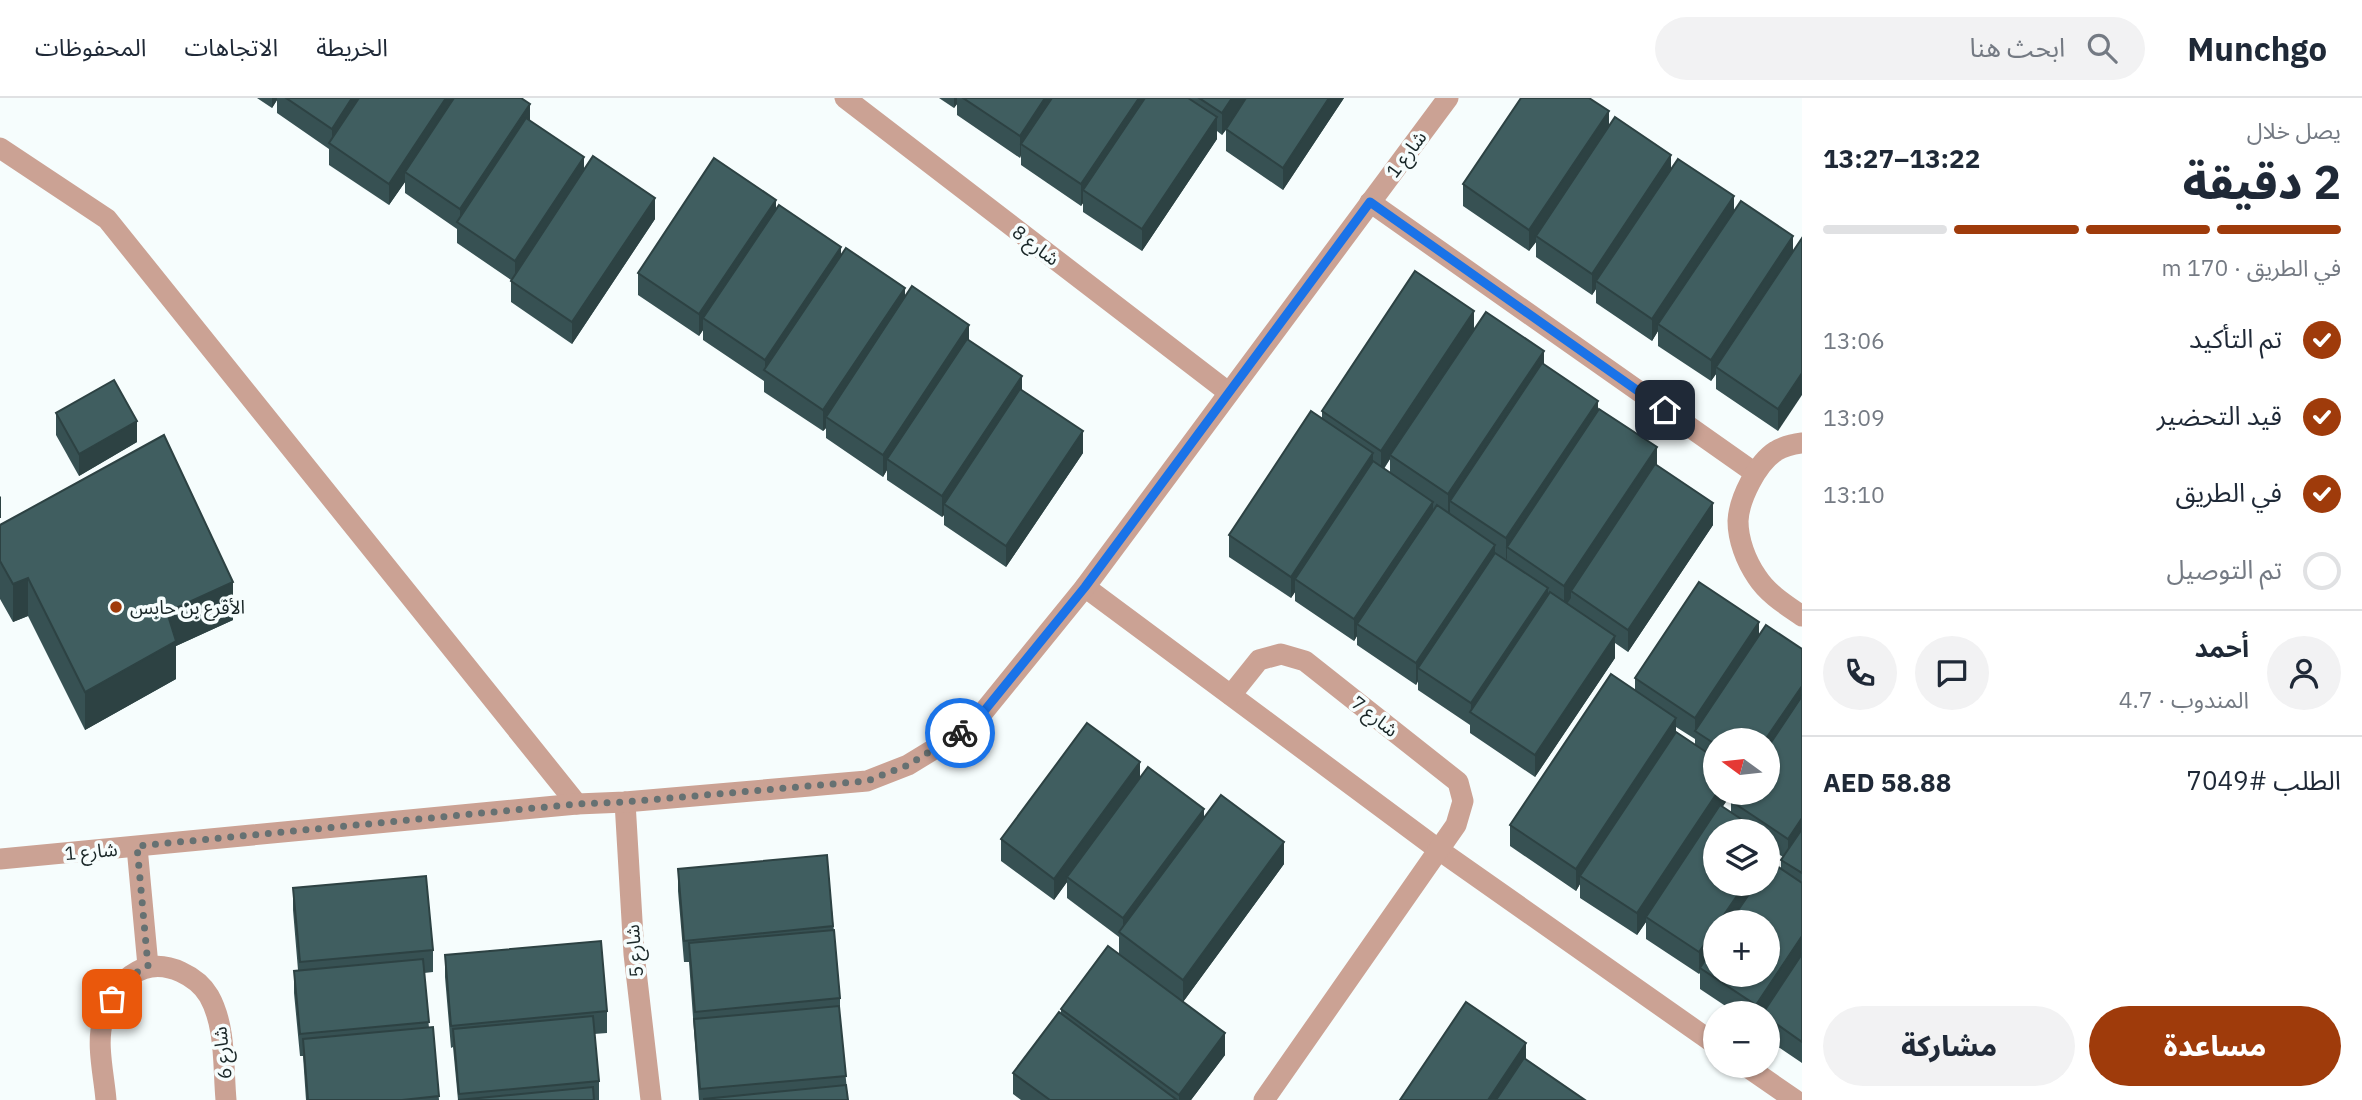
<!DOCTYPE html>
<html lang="ar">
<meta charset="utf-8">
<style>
body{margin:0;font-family:"IBM Plex Sans","Noto Sans Arabic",sans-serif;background:#f2f2f3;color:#1f2937;direction:rtl;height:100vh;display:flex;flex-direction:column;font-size:26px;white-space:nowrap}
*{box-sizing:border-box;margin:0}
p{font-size:23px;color:#747a83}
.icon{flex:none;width:38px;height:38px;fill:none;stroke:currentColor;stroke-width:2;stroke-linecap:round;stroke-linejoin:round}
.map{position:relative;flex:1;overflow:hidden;direction:ltr}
.sheet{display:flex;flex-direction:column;background:#fff;width:560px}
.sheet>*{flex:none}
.needle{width:46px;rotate:285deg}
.controls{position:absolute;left:1703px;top:630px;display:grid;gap:14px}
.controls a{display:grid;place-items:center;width:77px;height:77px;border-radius:50%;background:#fff;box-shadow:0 2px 5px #0004;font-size:35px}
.pin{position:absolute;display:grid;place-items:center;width:60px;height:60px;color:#fff;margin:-30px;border-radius:14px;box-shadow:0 4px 10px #0006}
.courier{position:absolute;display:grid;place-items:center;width:70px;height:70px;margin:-35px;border:5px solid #1a73e8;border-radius:50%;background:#fff;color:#222;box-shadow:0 2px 9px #0007}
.summary em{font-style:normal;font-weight:800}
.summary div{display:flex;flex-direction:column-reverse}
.summary{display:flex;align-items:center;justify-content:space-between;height:119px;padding:0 21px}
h1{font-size:46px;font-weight:800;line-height:52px}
.bar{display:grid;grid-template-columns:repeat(4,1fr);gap:10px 7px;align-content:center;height:84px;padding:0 21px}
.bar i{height:9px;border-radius:5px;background:#e0e1e3}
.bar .current{background:#9f3b0b}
.bar p{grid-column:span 4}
.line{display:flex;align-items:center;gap:18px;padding:0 21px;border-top:2px solid #e0e1e3}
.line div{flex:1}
.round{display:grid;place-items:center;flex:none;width:74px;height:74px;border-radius:37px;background:#f2f2f3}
ol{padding:0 21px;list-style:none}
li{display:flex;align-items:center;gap:21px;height:77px}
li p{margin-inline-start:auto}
li .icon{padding:7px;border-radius:50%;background:#9f3b0b;color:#fff;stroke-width:4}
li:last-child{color:#747a83}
li i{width:38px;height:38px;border:4px solid #e0e1e3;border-radius:50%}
.button{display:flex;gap:14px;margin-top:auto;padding:14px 21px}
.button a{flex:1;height:80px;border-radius:42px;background:#9f3b0b;color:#fff;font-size:28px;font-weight:800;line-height:80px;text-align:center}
.button a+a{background:#f2f2f3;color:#1f2937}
header{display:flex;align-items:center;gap:42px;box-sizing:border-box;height:98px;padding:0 35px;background:#fff;border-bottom:2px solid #e0e1e3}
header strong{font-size:33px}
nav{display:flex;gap:38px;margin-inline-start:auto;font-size:24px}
.search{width:490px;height:63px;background:#f2f2f3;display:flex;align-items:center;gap:18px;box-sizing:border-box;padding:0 24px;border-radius:38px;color:#747a83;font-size:26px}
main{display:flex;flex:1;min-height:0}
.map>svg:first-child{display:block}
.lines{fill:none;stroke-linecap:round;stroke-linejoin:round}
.street{stroke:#cba294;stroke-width:21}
.wall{fill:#375153;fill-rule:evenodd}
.shaded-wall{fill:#2d4243}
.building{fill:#405e60;stroke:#2d4243;stroke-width:2}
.done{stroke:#667172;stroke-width:7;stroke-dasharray:0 12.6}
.route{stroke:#1a73e8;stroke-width:9}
.poi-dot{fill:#9f3b0b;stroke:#f6fdfd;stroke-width:2.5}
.labels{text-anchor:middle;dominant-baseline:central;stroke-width:7;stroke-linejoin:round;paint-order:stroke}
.street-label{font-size:19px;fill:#192627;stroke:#f6fdfd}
.poi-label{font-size:19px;fill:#192627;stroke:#f6fdfd;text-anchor:start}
</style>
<header>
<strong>Munchgo</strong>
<div class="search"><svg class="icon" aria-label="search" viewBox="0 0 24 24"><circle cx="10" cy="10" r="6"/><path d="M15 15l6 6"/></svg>ابحث هنا</div>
<nav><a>الخريطة</a><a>الاتجاهات</a><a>المحفوظات</a></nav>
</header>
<main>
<section class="sheet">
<div class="summary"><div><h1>2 دقيقة</h1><p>يصل خلال</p></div><em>13:22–13:27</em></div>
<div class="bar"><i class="current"></i><i class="current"></i><i class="current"></i><i></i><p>في الطريق · 170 m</p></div>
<ol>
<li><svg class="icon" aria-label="check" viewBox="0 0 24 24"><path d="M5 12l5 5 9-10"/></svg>تم التأكيد<p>13:06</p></li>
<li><svg class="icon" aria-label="check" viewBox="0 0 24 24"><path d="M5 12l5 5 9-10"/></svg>قيد التحضير<p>13:09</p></li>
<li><svg class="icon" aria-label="check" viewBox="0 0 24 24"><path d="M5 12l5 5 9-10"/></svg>في الطريق<p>13:10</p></li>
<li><i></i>تم التوصيل</li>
</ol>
<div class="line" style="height:126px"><a class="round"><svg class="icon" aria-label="person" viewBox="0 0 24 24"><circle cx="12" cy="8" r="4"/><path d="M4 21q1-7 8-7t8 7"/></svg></a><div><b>أحمد</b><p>المندوب · 4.7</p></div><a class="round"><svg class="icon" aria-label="chat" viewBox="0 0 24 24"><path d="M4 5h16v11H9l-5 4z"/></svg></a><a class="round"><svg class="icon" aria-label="phone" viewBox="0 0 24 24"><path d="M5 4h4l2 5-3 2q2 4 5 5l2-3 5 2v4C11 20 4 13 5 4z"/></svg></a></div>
<div class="line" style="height:91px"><div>الطلب #7049</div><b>AED 58.88</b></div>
<div class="button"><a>مساعدة</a><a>مشاركة</a></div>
</section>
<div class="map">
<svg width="1802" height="1002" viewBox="0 0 1802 1002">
<rect width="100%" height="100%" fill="#f6fdfd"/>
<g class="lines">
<g class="street">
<polyline points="845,0 1228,294"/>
<polyline points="0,50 107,121 577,706"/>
<polyline points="1370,104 1755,375"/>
<path d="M1802,345C1794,346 1783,349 1776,353C1757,365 1739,401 1738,423C1738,442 1746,463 1757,479C1768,496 1786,507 1802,518"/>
<polyline points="1085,489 1439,752 1715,946"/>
<polyline points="1231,597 1259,562 1281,556 1305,563 1458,684 1463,703 1456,727 1264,1002"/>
<polyline points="625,704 634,856 651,1002"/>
<polyline points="137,749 148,868"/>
<polyline points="0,761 577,706 625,704 867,683 908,667 972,628 1085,489 1448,0"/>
<polyline points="1746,968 1795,1002"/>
<path d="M106,1002C104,977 96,946 103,922C113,885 142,856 181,874C192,879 202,886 209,898C226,928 223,968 226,1002"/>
</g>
</g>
<g class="wall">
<polygon points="257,0 521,0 530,23 584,72 655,121 572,246 511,204 511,182 457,145 457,131 405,95 405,84 389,107 329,67 329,51 277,15 277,2 272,10"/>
<polygon points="939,0 1344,0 1283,92 1226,53 1226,32 1222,37 1217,33 1217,41 1142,153 1083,114 1083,105 1081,108 1021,67 1021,57 1020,60 957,17 957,6 954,10"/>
<polygon points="1609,28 1734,114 1793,138 1778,333 1716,291 1716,276 1711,283 1658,248 1658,233 1652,243 1596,205 1596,191 1592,197 1536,159 1536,144 1529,153 1463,108 1463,86"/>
<polygon points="776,111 841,158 969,243 1022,292 1083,355 1006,469 944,427 944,417 942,419 887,382 887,372 883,379 826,340 826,330 823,333 764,294 764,283 703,242 703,232 699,238 638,197 638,175"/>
<path d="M1474,230L1544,266L1598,313L1657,368L1713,427L1628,554L1615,545V560L1535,679L1470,635V627L1418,592V583L1416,587L1357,547V538L1354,543L1295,503V494L1291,500L1229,459V437L1322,321V313ZM1390,361V375L1384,371Z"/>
<polygon points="56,315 137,344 79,378 56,337"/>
<polygon points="0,427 233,522 176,548 176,581 85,632 28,518 13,524 0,501"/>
<path d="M1759,539L1802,551V965L1768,942V915H1736L1700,891V875L1699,876L1646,841V824L1637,837L1580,800V786L1576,793L1510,748V727L1635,593V580ZM1676,629L1695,641V640V647L1676,634ZM1715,642H1768V695L1731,703V715L1722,709L1732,695H1715ZM1715,733H1768V786ZM1774,753L1783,759L1781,762V771L1773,765Z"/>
<polygon points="1140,681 1284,766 1183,904 1225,957 1191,1002 1021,1002 1013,996 1013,975 1061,916 1061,911 1119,856 1119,839 1067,800 1067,784 1054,802 1001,763 1001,741"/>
<polygon points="827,757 840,900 840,922 848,1002 699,1002 689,864 684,864 678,793 678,771"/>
<polygon points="293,790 433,852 433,874 424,875 429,930 433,929 439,1002 306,1002 303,958 300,958 294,895 294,873 298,872 293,812"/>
<polygon points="445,857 607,913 607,935 594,936 599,983 599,1002 458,1002 453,949 451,950 445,879"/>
</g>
<g class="shaded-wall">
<polygon points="272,0 277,0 277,2 272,10"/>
<polygon points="352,0 367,0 332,47 332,31"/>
<polygon points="446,0 461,0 405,74 405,84 389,107 389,86"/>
<polygon points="954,0 957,0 957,6 954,10"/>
<polygon points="1045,0 1060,0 1021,46 1021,57 1020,60 1020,38"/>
<polygon points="1139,0 1153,0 1083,92 1083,105 1081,108 1081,86"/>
<polygon points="1232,0 1247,0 1222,37 1222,15"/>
<polygon points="1329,0 1344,0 1283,92 1283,70"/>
<polygon points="530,6 530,28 460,125 460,111"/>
<polygon points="1609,13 1609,35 1536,138 1536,144 1529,153 1529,132"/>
<polygon points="1217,19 1217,41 1142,153 1142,131"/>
<polygon points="1671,57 1671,78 1596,183 1596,191 1592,197 1592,176"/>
<polygon points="584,59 584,81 515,185 515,163"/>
<polygon points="1734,98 1734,120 1658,226 1658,233 1652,243 1652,221"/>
<polygon points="655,100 655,121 572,246 572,224"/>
<polygon points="776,102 776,123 703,220 703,232 699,238 699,216"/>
<polygon points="1793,138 1793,160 1716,269 1716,276 1711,283 1711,262"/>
<polygon points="841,149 841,171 765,273 765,262"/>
<polygon points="905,190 905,211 826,319 826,330 823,333 823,312"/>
<polygon points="1474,213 1474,235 1390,357 1390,361 1381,374 1381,353"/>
<polygon points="969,227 969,248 887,361 887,372 883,379 883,357"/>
<polygon points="1544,253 1544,275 1450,403 1450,414 1448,418 1448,396"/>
<polygon points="1802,275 1802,297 1778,333 1778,311"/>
<polygon points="1022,278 1022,300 944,406 944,417 942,419 942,398"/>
<polygon points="1598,303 1598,324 1507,449 1507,460 1506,462 1506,440"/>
<polygon points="137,323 137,344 79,378 79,356"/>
<polygon points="1083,333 1083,355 1006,469 1006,448"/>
<polygon points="1657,349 1657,371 1571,493 1571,500 1564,510 1564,488"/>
<polygon points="1373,355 1373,377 1295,481 1295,494 1291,500 1291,479"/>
<polygon points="1,398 1,420 0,420 0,399"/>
<polygon points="1433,404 1433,425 1357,526 1357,538 1354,543 1354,521"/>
<polygon points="1713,405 1713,427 1628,554 1628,532"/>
<polygon points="1495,447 1495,468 1418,570 1418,583 1416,587 1416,565"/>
<polygon points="28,480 28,518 13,524 13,486"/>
<polygon points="233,484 233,522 176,548 176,581 85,632 85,594 167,514"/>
<polygon points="1548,490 1548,511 1471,614 1471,605"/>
<polygon points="1759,524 1759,546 1695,633 1695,641 1695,620"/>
<polygon points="1615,538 1615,560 1535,679 1535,657"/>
<polygon points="1802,588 1802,610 1768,661 1768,642 1765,642"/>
<polygon points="1676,620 1676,642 1580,778 1580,786 1576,793 1576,771"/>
<polygon points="1140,664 1140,686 1067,779 1067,784 1054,802 1054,781"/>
<polygon points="1717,695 1732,695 1648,820 1646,819 1646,824 1637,837 1637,815"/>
<polygon points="1204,711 1204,732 1123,837 1123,820"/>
<polygon points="1802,720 1802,741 1788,763 1788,741"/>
<polygon points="1774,743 1774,765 1768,774 1768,752"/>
<polygon points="1284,744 1284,766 1183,904 1183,882"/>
<polygon points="1745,786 1760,786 1734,824 1719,824"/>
<polygon points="1715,831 1715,853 1700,870 1699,876 1699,854"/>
<polygon points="1802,838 1802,860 1765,915 1756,915 1756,907"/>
<polygon points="1225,935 1225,957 1191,1002 1179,1002 1179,997"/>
<polygon points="1526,945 1526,966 1502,1002 1488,1002"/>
</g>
<g class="building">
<polygon points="286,0 352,0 332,31"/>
<polygon points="359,0 446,0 389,86 329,45"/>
<polygon points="454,0 521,0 530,6 460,111 405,74"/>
<polygon points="963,0 1045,0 1020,38"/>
<polygon points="1052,0 1139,0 1081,86 1021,46"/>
<polygon points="1145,0 1188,0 1217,19 1142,131 1083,92"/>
<polygon points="1199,0 1232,0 1222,15"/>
<polygon points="1246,0 1329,0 1283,70 1226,31"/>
<polygon points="1521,0 1589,0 1609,13 1529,132 1463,86"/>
<polygon points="1615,19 1671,57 1592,176 1536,138"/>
<polygon points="526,20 584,59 515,163 457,124"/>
<polygon points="593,58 655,100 572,224 511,183"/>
<polygon points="714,60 776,102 699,216 638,175"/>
<polygon points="1678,61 1734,98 1652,221 1596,183"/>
<polygon points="1741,103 1793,138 1711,262 1658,226"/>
<polygon points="779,107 841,149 765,262 703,220"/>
<polygon points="1802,140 1802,275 1778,311 1716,269"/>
<polygon points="846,150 905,190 823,312 764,272"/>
<polygon points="1415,173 1474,213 1381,353 1322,313"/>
<polygon points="912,188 969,227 883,357 826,319"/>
<polygon points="1486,214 1544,253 1448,396 1390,357"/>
<polygon points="967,241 1022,278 942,398 887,361"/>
<polygon points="1542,265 1598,303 1506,440 1450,403"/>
<polygon points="114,282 137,323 79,356 56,315"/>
<polygon points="1020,291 1083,333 1006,448 944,406"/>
<polygon points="1599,311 1657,349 1564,488 1507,449"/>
<polygon points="1311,313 1373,355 1291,479 1229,437"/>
<polygon points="164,337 233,484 167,514 176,543 85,594 28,480 13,486 0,463 0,427"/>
<polygon points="1373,363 1433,404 1354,521 1295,481"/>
<polygon points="1655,366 1713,405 1628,532 1571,493"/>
<polygon points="1437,407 1495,447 1416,565 1357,526"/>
<polygon points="1495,455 1548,490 1471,605 1418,570"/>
<polygon points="1699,484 1759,524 1695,620 1635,580"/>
<polygon points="1550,494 1615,538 1535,657 1470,614"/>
<polygon points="1766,527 1802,551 1802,588 1765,642 1715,642 1715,646 1695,633"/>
<polygon points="1611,576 1676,620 1576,771 1510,727"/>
<polygon points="1802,598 1802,720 1788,741 1731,703 1737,695 1768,695 1768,649"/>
<polygon points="1087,625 1140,664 1054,781 1001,741"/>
<polygon points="1676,634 1715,660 1715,695 1717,695 1637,815 1580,778"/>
<polygon points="1148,669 1204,711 1123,820 1067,779"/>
<polygon points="1221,697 1284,744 1183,882 1119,834"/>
<polygon points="1720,707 1759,733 1715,733 1715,786 1745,786 1719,824 1715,824 1715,831 1699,854 1646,819"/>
<polygon points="1802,731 1802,775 1781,762"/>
<polygon points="1768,739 1774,743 1768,752"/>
<polygon points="827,757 833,828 684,843 678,771"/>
<polygon points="1771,764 1802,785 1802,838 1756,907 1700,870 1715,847 1715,877 1768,877 1768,824 1730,824 1756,786 1768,786 1768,769"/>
<polygon points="426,778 433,852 300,864 293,790"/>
<polygon points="834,832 840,900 695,914 689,845"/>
<polygon points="601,843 607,913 451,928 445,857"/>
<polygon points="1108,848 1225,935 1179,997 1061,911"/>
<polygon points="1802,856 1802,944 1768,920 1768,915 1763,915"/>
<polygon points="423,861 429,924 300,936 294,873"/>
<polygon points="1466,904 1526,945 1488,1002 1400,1002"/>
<polygon points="839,908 846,978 700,991 694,921"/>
<polygon points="1059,914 1177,1002 1050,1002 1013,975"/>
<polygon points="593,918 599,983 459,996 453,931"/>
<polygon points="433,929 439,998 402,1002 308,1002 303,941"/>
<polygon points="1524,960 1585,1002 1496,1002"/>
<polygon points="846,987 848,1002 704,1002 704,1001"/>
<polygon points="593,989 594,1002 458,1002"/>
</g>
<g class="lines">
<polyline class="done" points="112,901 127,880 148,868 137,748 577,706 625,704 867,683 908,667 960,635"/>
<polyline class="route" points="960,635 972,628 1085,489 1370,104 1665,312"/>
</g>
<circle class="poi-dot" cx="116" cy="509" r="7"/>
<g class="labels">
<g class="street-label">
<text transform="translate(1406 56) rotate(-53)">شارع 1</text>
<text transform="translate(1036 147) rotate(37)">شارع 8</text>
<text transform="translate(1375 618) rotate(38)">شارع 7</text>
<text transform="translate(91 753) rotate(-5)">شارع 1</text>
<text transform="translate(634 853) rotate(-95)">شارع 5</text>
<text transform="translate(222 955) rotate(-96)">شارع 6</text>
</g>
<g class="poi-label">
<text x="130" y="509">الأقرع بن حابس</text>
</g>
</g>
</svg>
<div class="controls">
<a><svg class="needle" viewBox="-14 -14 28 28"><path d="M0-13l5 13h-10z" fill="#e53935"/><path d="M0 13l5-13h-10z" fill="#747a83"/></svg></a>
<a><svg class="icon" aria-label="layers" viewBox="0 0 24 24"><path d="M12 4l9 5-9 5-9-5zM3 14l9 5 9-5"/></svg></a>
<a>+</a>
<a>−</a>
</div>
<div class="pin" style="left:112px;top:901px;background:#ea580c"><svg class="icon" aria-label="bag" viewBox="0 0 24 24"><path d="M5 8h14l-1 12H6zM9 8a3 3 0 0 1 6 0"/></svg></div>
<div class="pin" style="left:1665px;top:312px;background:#1f2937"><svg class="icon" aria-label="home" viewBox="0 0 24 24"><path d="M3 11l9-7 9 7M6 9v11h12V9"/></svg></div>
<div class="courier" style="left:960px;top:635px"><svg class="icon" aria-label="bike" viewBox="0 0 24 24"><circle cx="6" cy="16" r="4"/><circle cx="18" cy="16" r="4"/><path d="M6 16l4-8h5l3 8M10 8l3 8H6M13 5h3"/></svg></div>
</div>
</main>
